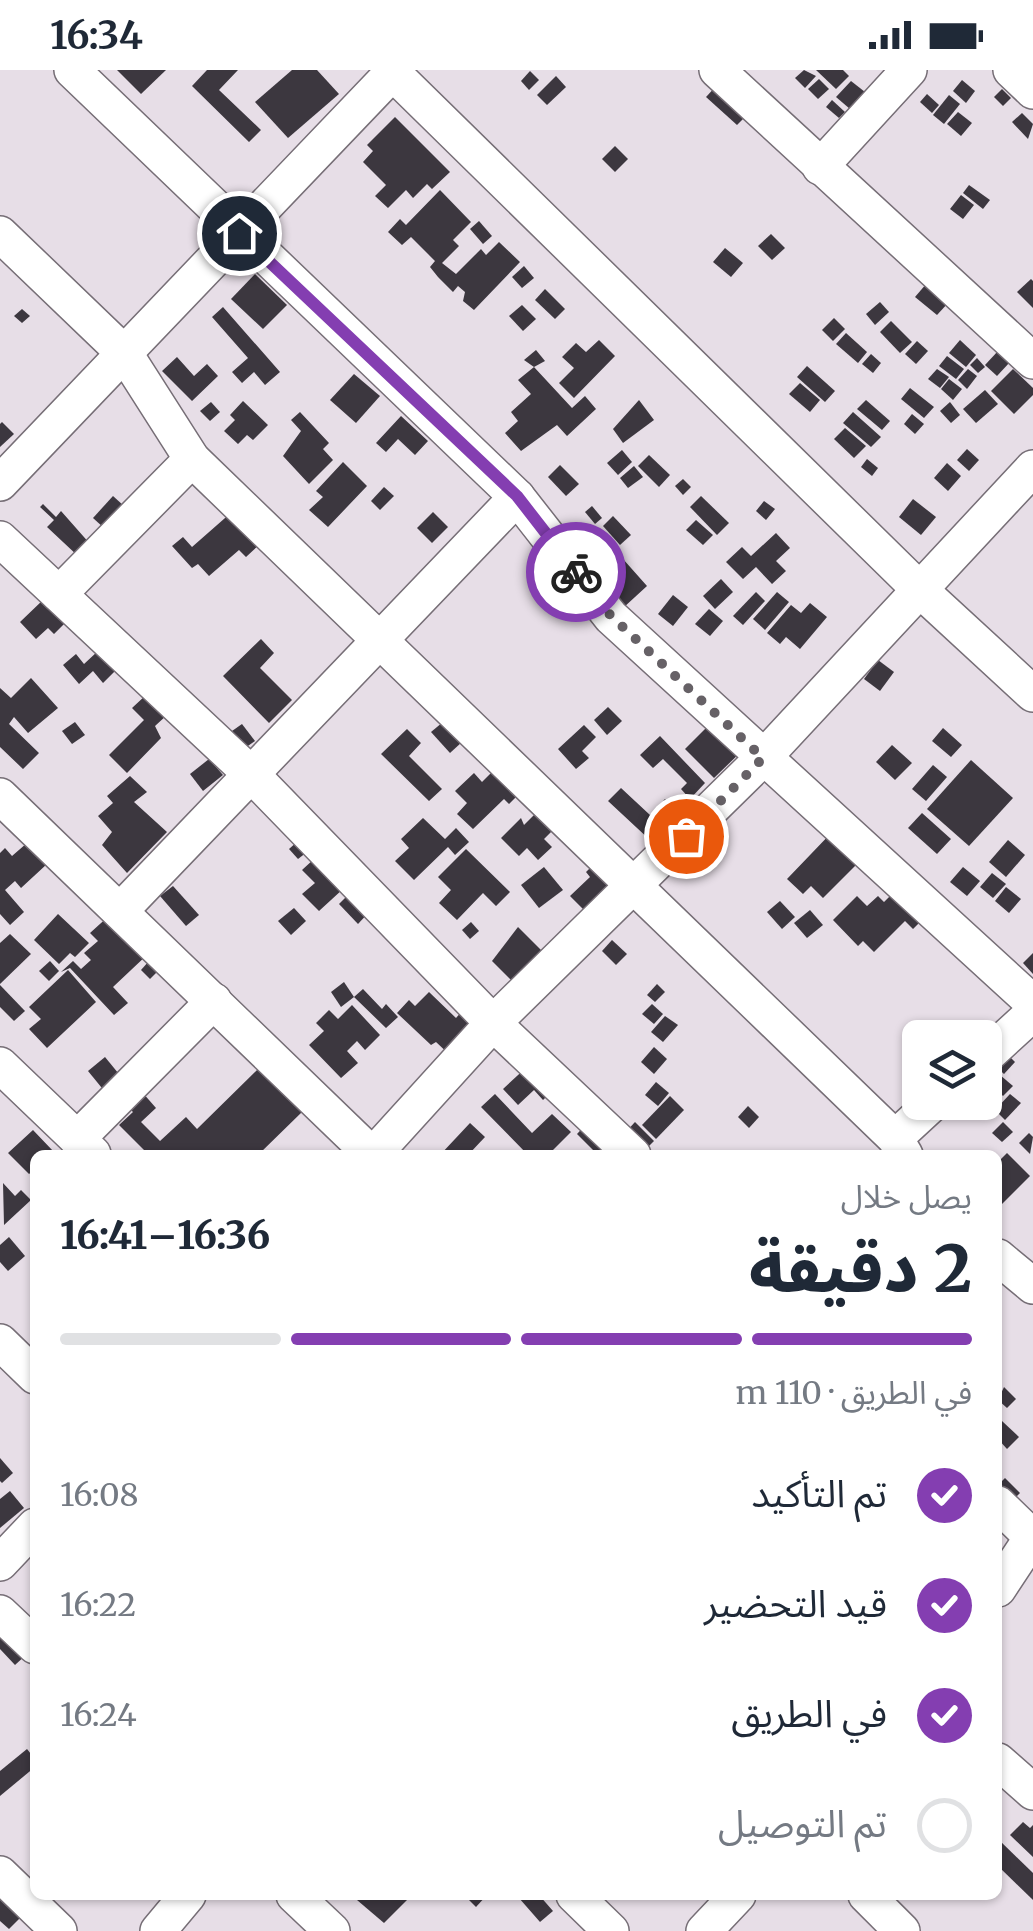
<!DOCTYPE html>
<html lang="ar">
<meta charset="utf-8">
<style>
body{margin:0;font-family:Merriweather,"Noto Sans Arabic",serif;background:#f6f6f7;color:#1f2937;direction:rtl;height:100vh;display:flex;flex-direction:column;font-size:38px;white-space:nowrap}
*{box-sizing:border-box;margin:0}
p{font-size:32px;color:#747a83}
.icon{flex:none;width:55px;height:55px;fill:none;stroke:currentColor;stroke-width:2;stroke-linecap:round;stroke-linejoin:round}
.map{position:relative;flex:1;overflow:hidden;direction:ltr}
.details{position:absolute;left:30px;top:1080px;width:972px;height:750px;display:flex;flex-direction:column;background:#fff;border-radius:15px;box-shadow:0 2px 8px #0004;direction:rtl}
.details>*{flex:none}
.buttons{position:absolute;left:902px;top:950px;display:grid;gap:20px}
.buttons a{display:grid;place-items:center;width:100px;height:100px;border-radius:15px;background:#fff;box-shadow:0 2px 8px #0004;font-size:50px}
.pin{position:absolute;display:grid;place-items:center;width:85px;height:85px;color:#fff;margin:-42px;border:5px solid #fff;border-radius:50%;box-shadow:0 2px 10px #0007}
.courier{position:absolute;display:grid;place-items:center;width:100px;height:100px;margin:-50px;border:8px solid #843eb1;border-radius:50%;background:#fff;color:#222;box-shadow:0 2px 12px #0007}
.head em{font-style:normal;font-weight:800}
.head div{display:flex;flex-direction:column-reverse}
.head{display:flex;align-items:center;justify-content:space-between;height:170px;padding:0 30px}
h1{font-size:65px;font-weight:800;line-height:75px}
.bar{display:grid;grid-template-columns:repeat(4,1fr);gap:15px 10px;align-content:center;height:120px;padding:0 30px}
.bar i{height:12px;border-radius:8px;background:#e0e1e3}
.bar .active{background:#843eb1}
.bar p{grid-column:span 4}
ol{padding:0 30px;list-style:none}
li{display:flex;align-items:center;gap:30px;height:110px}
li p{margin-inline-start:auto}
li .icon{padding:10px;border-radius:50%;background:#843eb1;color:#fff;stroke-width:4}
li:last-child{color:#747a83}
li i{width:55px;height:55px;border:5px solid #e0e1e3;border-radius:50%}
.status{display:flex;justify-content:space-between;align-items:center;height:70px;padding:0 50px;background:#fff;direction:ltr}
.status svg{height:28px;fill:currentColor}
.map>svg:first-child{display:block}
.building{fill:#3c373f}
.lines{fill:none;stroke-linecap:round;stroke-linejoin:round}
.minor-casing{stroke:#766e76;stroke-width:38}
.minor{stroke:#fff;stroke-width:35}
.done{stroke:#666166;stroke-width:10;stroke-dasharray:0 18}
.route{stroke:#843eb1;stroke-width:12}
</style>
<div class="status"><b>16:34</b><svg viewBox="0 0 49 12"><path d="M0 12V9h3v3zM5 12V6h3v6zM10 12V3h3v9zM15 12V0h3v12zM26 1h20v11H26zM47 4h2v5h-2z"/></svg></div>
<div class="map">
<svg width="1033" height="1861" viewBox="0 0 1033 1861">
<rect width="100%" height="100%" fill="#e7dee7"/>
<g class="building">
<polygon points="117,0 166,0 141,24"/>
<polygon points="207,0 238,0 219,20 261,60 249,72 192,16"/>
<polygon points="292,0 317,0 339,24 288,68 255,32"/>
<polygon points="804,0 816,6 805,18 795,8"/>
<polygon points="816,0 843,0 849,6 836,19"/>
<polygon points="530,1 539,10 529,20 521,11"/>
<polygon points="556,6 566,17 547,35 537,25"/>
<polygon points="819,9 829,19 818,29 808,19"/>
<polygon points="962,10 975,21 966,33 953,21"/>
<polygon points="851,11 865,22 850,39 836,27"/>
<polygon points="719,13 750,42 737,55 706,27"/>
<polygon points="1002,19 1011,28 1003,36 994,27"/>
<polygon points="927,24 939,35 932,43 920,32"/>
<polygon points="949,25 960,34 944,54 933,45"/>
<polygon points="832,30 845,42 839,48 826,37"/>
<polygon points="958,42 972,53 961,66 947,54"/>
<polygon points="1022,43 1033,54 1028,69 1012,52"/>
<polygon points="395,47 450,102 432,119 427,114 413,128 406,120 388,138 375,126 386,115 363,92 373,81 367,75"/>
<polygon points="615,76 628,89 615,102 602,89"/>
<polygon points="969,115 990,130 983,139 963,123"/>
<polygon points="440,120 471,152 453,170 459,176 442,193 456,204 481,179 486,185 499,172 520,192 474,240 463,231 465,222 458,216 453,222 438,207 430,197 435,191 411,167 402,175 388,162 400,149 406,155"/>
<polygon points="961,125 974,135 963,149 950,139"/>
<polygon points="479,151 492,166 483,174 470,159"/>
<polygon points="771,164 785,178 772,190 758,176"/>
<polygon points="725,178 743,193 731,207 713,192"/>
<polygon points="524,196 534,208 522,218 512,207"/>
<polygon points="255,204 287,235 263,259 231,229"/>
<polygon points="1031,209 1033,211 1033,238 1017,222"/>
<polygon points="927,213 949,232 937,245 915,227"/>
<polygon points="545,219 565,239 555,249 535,230"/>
<polygon points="880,232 889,242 875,255 866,244"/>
<polygon points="522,235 536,249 523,261 509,246"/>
<polygon points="223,237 280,302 265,315 254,302 242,313 232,302 248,288 212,247"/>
<polygon points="22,239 30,246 22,253 14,246"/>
<polygon points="834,248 845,259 833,271 822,260"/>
<polygon points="891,251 912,272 900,283 880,262"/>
<polygon points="846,263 867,282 858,293 836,274"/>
<polygon points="599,270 615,286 574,328 559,313 574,298 562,287 576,273 586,282"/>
<polygon points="960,270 976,285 966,297 949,283"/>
<polygon points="917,271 928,281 916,294 905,284"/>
<polygon points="536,280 545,291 534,297 524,290"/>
<polygon points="998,281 1010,292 997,306 985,295"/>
<polygon points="871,284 881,293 873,303 862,294"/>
<polygon points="947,286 964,299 956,309 939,296"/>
<polygon points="177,287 194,306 207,294 218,306 192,331 162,301"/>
<polygon points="977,288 985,297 978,303 970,295"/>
<polygon points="807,296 835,321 825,332 797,307"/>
<polygon points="534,297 572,338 585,326 596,339 567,366 557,355 521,381 505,363 518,351 511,342 531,324 518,310"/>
<polygon points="937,299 949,307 940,318 928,309"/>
<polygon points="968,299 977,306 967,319 958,310"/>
<polygon points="1013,299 1033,318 1033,325 1014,344 991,321"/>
<polygon points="354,304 380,326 356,353 330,330"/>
<polygon points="949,309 962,319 953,330 941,319"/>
<polygon points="800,313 820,330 810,342 789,324"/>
<polygon points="910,318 934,337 924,348 901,329"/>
<polygon points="985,320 998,334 976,353 963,339"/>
<polygon points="639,330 654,350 623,373 613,359"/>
<polygon points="866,330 890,351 882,360 857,339"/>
<polygon points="243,331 268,355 253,370 247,365 238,374 224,361 235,350 230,345"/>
<polygon points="211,332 220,342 210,351 200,341"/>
<polygon points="950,332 960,345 951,353 940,341"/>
<polygon points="300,342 329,373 323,379 333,390 309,414 283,386 301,361 291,350"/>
<polygon points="853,342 881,367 871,377 843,353"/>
<polygon points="912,344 924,354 915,364 904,354"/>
<polygon points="401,346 428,371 415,385 398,369 386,382 376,373"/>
<polygon points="2,352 14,364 0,377 0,354"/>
<polygon points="845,358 866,376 854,388 834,369"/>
<polygon points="967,379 979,390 969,401 957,390"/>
<polygon points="622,380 632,392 618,405 607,393"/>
<polygon points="649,385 670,405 659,417 638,396"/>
<polygon points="867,389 878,398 872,406 861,397"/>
<polygon points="343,392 367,416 328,457 309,440 323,427 316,421"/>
<polygon points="947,393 961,406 948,421 934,408"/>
<polygon points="560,395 579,414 566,426 548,407"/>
<polygon points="634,396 643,407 628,418 620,408"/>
<polygon points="683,409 691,417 683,425 675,416"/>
<polygon points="384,417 394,426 380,440 371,431"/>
<polygon points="113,426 124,436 104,458 93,448"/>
<polygon points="701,426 729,453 717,465 690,437"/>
<polygon points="913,429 936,447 921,465 899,447"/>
<polygon points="764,431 775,439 766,450 756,441"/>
<polygon points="43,434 56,447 61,441 91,475 79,487 47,457 54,450 40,437"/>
<polygon points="592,436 602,448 595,454 585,442"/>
<polygon points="233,441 261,473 246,487 239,480 209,506 198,494 192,498 172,476 183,467 192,477"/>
<polygon points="433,442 448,457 432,473 417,458"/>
<polygon points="613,446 631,465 620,475 603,456"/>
<polygon points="696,450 713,465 703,475 686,460"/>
<polygon points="776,463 790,478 776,491 786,501 772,514 756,497 743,509 726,492 742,477 751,486"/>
<polygon points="623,489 647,516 623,538 604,516 615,505 610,500"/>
<polygon points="721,509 733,522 715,539 703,526"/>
<polygon points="756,522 765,531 743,555 733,546"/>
<polygon points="777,522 789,532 765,560 753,549"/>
<polygon points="673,525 688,537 673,556 658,544"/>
<polygon points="44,529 66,552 54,564 48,558 36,569 20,552"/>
<polygon points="810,533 827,547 800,579 786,567 780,574 767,563 791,535 801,543"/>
<polygon points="709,539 723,551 710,566 695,554"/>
<polygon points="261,569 274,583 260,598 292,630 269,653 223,606"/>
<polygon points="98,581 115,601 103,613 93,601 79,614 63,595 76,584 84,594"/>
<polygon points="878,590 894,602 880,621 864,609"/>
<polygon points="31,608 58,638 28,663 14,647 9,654 39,683 23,699 0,677 0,618 11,628"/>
<polygon points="146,625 167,645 155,656 161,668 127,703 109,685 144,650 132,638"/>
<polygon points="608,637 622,651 607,665 594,650"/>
<polygon points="716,648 746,677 714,708 685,679"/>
<polygon points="75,652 85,665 72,674 62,661"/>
<polygon points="443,652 462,672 450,683 431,662"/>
<polygon points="242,654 255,671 245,678 232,661"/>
<polygon points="584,655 596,667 582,681 589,688 576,699 558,679"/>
<polygon points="943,658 962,675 951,687 932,671"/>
<polygon points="407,659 421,673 409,686 442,719 429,731 381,684"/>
<polygon points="660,666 705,713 690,729 681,719 687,713 663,689 653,698 640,685"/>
<polygon points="892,675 912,693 895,710 876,692"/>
<polygon points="209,689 223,705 203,721 190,704"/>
<polygon points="971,690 1013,728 969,776 927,739"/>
<polygon points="933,695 947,707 926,731 912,719"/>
<polygon points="498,696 523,720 509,734 504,729 473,759 457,744 467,733 455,721 474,703 482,712"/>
<polygon points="130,706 147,722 134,732 167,762 127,803 102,775 112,762 98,746 113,733 107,726"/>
<polygon points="621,718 650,745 665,729 678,742 651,771 608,731"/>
<polygon points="540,739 557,756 544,769 552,777 538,790 527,778 519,786 501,768 521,748 524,755"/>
<polygon points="922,743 951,769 937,784 908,758"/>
<polygon points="423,748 445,769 456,758 469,772 455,785 448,777 414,810 395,791 409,778 401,769"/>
<polygon points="834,760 863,788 823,828 811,816 803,824 787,809"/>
<polygon points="1008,770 1025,785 1006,807 989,792"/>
<polygon points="298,771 307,782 298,789 289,779"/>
<polygon points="27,773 47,794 21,818 15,811 5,820 24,842 10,855 0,844 0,783 5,778 12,786"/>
<polygon points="466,779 510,822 496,836 483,823 457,850 439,833 451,820 438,807"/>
<polygon points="314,789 343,819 319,841 302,824 315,813 302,800"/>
<polygon points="595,793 613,811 584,840 570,826 590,807 586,802"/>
<polygon points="544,797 563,820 539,838 521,815"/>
<polygon points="963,797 980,811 967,826 950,812"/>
<polygon points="992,803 1006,814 993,828 980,817"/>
<polygon points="173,816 199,845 186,856 160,826"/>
<polygon points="1006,817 1021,829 1009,843 995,831"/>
<polygon points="896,820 923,849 913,859 905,851 874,882 863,871 858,876 833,850 857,826 867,836 878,826 884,832"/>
<polygon points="351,822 370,841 358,854 339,834"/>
<polygon points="780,831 795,847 782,859 767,842"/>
<polygon points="294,838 306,851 291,865 278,851"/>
<polygon points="810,840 823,855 807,868 794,853"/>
<polygon points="58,844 89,873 75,887 70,883 59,894 34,870"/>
<polygon points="111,844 148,884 113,917 128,933 114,945 70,898 61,902 73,891 81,899 91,890 84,883 98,871 90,863"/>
<polygon points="471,852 479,861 470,869 462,860"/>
<polygon points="518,857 544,883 513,912 492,891"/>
<polygon points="10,864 31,884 0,914 0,873"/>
<polygon points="612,870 627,884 616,895 602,881"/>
<polygon points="1033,883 1033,904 1023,893"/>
<polygon points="50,891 59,901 49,911 39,901"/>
<polygon points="149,891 158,901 150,909 141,900"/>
<polygon points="68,900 96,932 47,978 29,959 41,949 29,937"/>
<polygon points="344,912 354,927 341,937 331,922"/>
<polygon points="657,914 665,922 655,932 647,925"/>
<polygon points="0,915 25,941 14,951 0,937"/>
<polygon points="363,919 382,939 386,934 398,947 386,958 354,927"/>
<polygon points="429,922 456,948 464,939 482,955 452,987 436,972 431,975 397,943 409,930 415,936"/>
<polygon points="652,934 663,944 654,954 642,944"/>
<polygon points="352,935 380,965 365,980 357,971 347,981 358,993 341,1008 309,975 324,961 316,953 329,940 338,949"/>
<polygon points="665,946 678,955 663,972 651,962"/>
<polygon points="968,956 980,968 957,968"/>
<polygon points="654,977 667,989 654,1004 641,992"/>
<polygon points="1004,981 1015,992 1004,1004 992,993"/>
<polygon points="105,987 123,1009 106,1023 88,1001"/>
<polygon points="530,994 554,1019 543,1030 534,1020 518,1035 503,1019"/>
<polygon points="259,998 302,1042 258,1085 149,1085 119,1055 133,1042 127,1036 142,1022 156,1038 141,1052 160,1071 186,1047 197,1059"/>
<polygon points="1000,1005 1013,1016 1003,1026 991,1014"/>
<polygon points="656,1012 669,1023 658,1036 645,1025"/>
<polygon points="990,1017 1000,1027 988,1040 979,1032 985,1032"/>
<polygon points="495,1024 532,1063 552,1044 571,1062 548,1085 528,1085 481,1037"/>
<polygon points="1010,1024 1021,1033 1005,1050 995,1040"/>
<polygon points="670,1026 684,1040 656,1069 642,1055"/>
<polygon points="748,1036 759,1047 749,1058 738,1047"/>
<polygon points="590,1050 625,1085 598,1085 577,1064"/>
<polygon points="635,1052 654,1071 642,1083 623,1065"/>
<polygon points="1003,1052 1013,1062 1002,1072 992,1063"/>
<polygon points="470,1053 485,1067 468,1085 440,1085"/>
<polygon points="33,1060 53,1081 35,1085 35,1099 29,1104 8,1083"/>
<polygon points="1029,1063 1033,1067 1030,1084 1019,1073"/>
<polygon points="1007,1083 1030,1106 999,1137 998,1092"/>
<polygon points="3,1113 15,1126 21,1120 31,1130 4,1155"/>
<polygon points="9,1167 25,1186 8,1201 0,1192 0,1175"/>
<polygon points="1004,1317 1016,1329 1007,1338 998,1330"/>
<polygon points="1002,1351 1019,1367 1007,1379 998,1369"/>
<polygon points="0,1388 13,1403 2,1413 0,1411"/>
<polygon points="1005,1408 1020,1423 1008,1435 998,1424 998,1415"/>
<polygon points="10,1421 24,1438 0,1458 0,1429"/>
<polygon points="0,1556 27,1584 15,1595 0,1579"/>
<polygon points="27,1679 35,1689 35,1697 0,1726 0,1701"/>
<polygon points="1023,1752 1030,1758 1033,1755 1033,1787 1010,1765"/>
<polygon points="998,1769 1033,1803 1033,1830 998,1796"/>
<polygon points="0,1823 23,1845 9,1859 0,1851"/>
<polygon points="362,1825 401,1825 407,1830 384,1853 357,1830"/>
<polygon points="464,1825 487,1825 476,1837"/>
<polygon points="522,1825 539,1825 553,1841 540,1852 519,1828"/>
</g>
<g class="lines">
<defs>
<g id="minor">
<polyline points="72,0 517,427 611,547 1033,933"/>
<polyline points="390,0 918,518 1033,624"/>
<polyline points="717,0 1033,291"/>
<polyline points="1011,0 1033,21"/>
<polyline points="820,97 909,0"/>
<polyline points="0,164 125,284 192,389 895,1068 905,1085"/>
<polyline points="0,413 395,0"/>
<polyline points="0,469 253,706 493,953 633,1085"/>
<polyline points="59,524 192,389"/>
<polyline points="0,726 372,1085"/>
<polyline points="120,841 517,427"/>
<polyline points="985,987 1033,943"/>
<polyline points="0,995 93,1084"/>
<polyline points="895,1068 934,1032"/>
<polyline points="77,1069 214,931"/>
<polyline points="373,1085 493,953 763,688 1033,398"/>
<polyline points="998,1187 1033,1216"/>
<polyline points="0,1272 35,1306"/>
<polyline points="998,1434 1033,1468"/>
<polyline points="0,1493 35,1456"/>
<polyline points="998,1519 1033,1466"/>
<polyline points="0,1543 35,1576"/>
<polyline points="998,1691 1033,1722"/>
<polyline points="0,1804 59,1861"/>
<polyline points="294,1825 332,1861"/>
<polyline points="574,1825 611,1861"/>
<polyline points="866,1825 902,1861"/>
<polyline points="158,1861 188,1825"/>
<polyline points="704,1861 738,1825"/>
</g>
</defs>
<use href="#minor" class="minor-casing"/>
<use href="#minor" class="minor"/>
</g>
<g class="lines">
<polyline class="done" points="576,502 611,546 763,688 686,766"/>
<polyline class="route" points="239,163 517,426 576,502"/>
</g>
</svg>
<div class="buttons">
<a><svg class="icon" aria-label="layers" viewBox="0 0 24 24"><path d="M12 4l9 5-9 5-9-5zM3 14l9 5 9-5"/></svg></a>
</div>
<div class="pin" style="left:686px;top:766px;background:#ea580c"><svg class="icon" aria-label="bag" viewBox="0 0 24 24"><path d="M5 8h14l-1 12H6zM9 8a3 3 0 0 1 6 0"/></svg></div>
<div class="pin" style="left:239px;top:163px;background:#1f2937"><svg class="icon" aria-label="home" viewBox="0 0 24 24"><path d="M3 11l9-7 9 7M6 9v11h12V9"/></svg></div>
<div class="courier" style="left:576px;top:502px"><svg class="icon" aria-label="bike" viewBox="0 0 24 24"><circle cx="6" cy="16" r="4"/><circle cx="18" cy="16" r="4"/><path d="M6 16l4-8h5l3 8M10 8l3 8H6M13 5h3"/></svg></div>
<section class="details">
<div class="head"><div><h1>2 دقيقة</h1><p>يصل خلال</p></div><em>16:36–16:41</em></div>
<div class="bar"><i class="active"></i><i class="active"></i><i class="active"></i><i></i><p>في الطريق · 110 m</p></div>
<ol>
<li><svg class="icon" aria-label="check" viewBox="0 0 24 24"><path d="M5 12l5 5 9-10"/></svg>تم التأكيد<p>16:08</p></li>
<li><svg class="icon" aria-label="check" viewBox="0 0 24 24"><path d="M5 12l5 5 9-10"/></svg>قيد التحضير<p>16:22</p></li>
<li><svg class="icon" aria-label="check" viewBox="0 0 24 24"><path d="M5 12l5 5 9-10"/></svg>في الطريق<p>16:24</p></li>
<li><i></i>تم التوصيل</li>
</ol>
</section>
</div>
